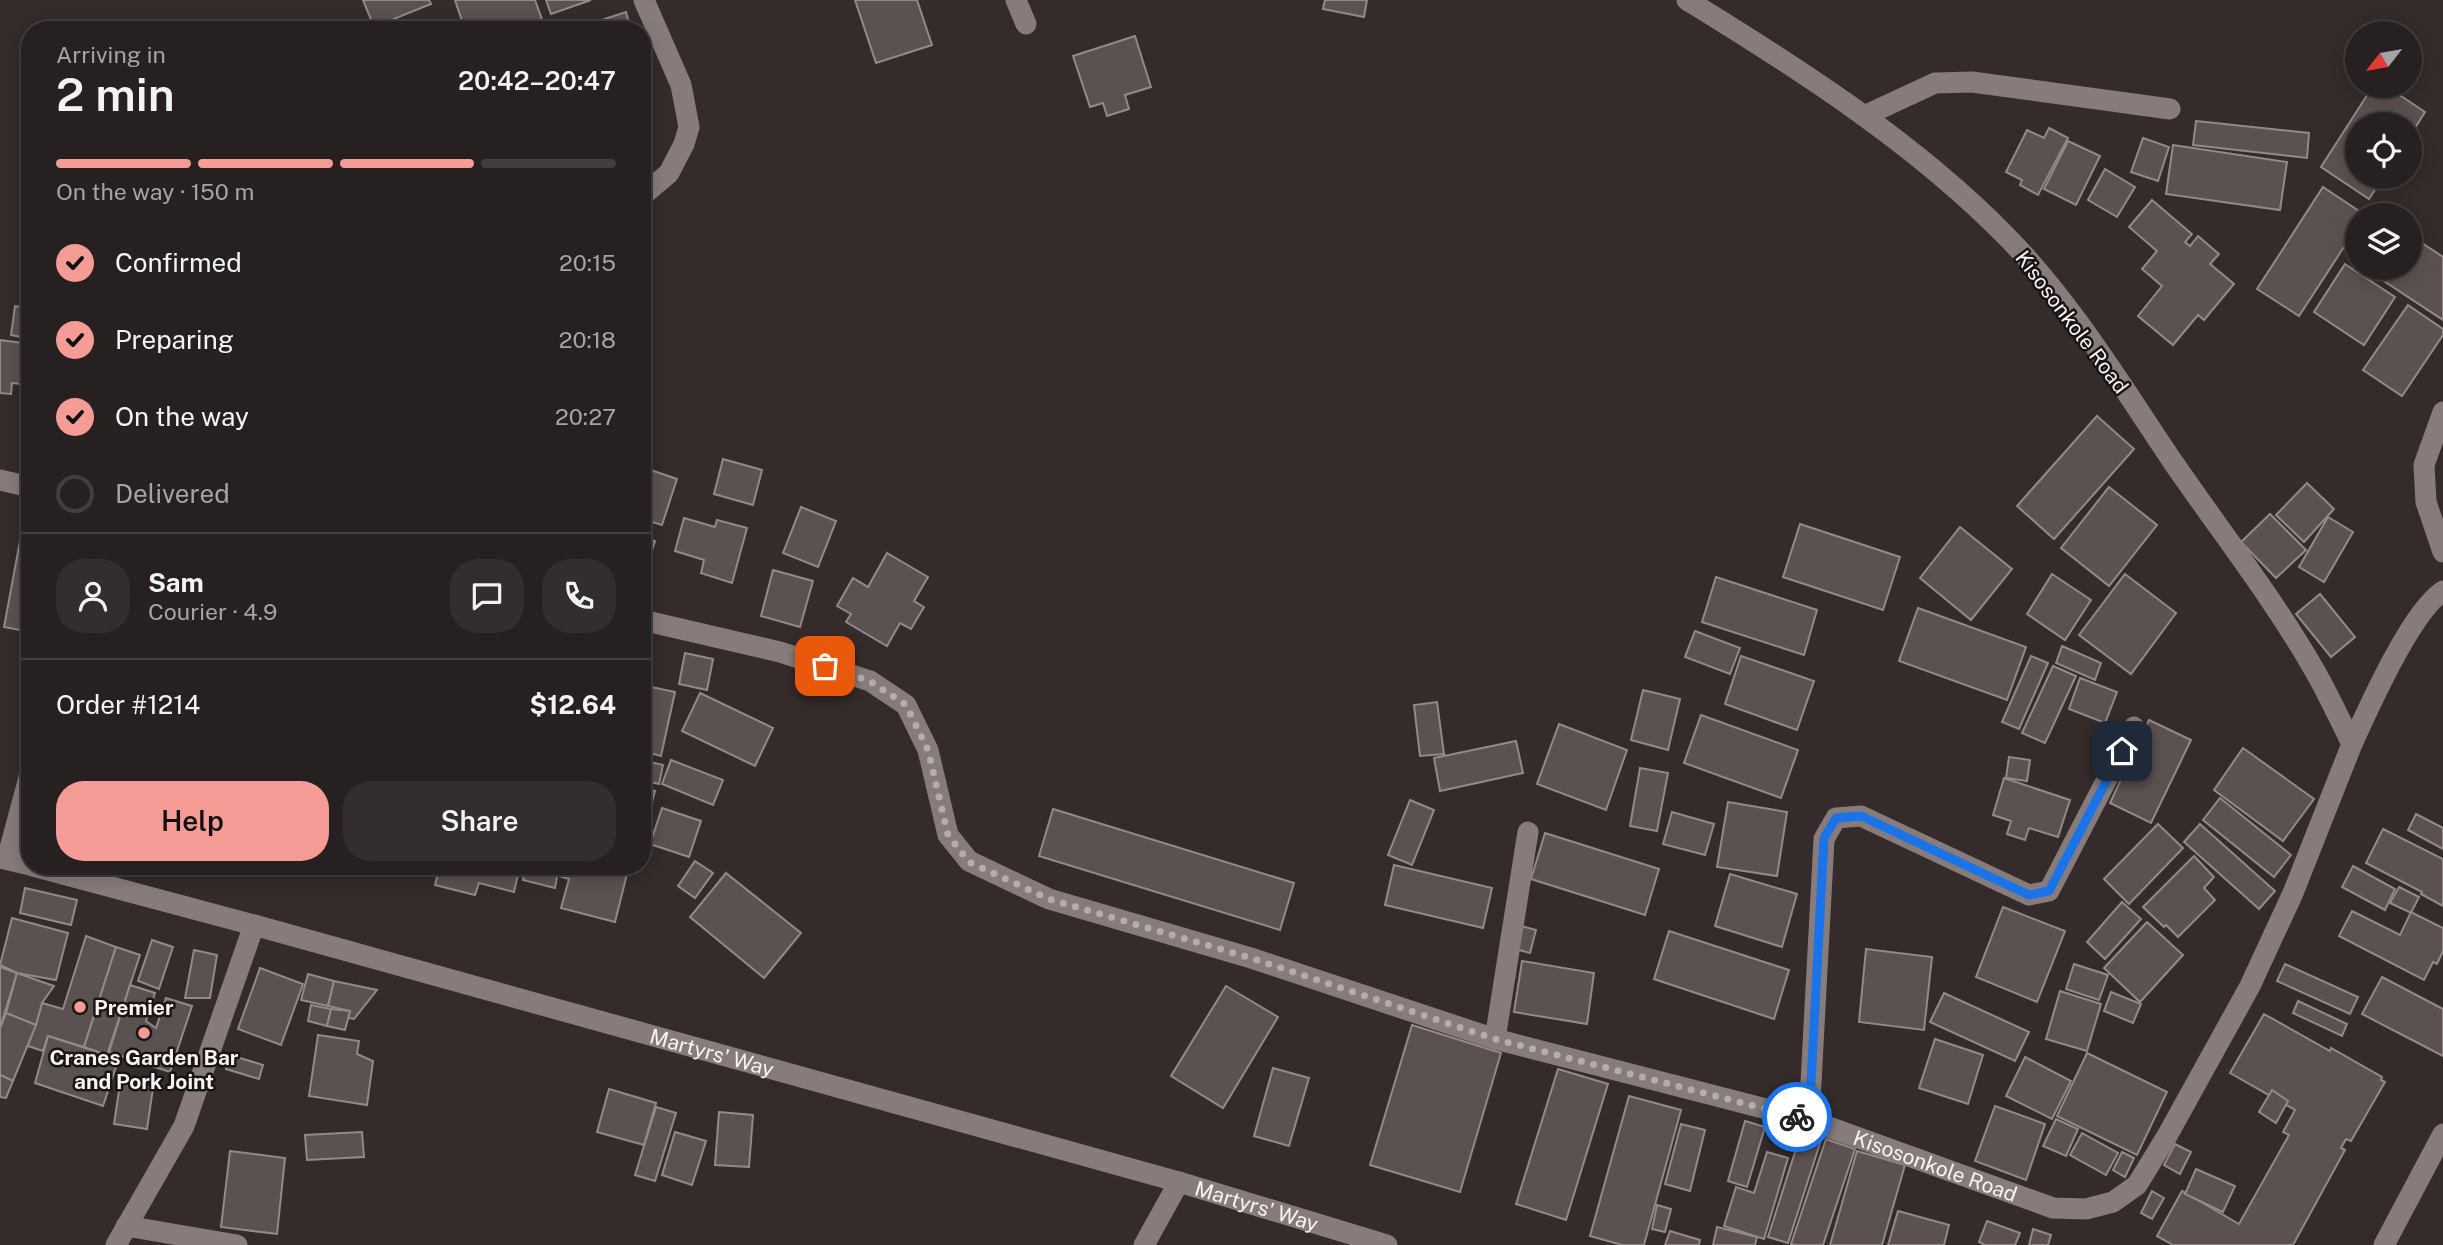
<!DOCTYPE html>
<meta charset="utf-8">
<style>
body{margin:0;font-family:"Public Sans",sans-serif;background:#332d2d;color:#f1f3f6;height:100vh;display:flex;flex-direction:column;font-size:26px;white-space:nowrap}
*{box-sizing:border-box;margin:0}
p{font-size:23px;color:#a4a3a5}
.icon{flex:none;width:38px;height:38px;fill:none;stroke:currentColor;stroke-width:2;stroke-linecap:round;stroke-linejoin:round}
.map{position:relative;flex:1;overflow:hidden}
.sheet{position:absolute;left:21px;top:21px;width:630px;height:854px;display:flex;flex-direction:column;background:#272020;border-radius:28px;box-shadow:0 4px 18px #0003,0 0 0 2px #433e3e}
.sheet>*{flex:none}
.needle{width:46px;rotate:239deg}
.fabs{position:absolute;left:2345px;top:21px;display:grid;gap:14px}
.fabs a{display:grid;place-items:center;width:77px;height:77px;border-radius:50%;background:#272020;box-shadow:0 4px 18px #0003,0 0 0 2px #433e3e;font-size:35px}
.pin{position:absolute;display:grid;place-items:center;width:60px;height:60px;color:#fff;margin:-30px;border-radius:14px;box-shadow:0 4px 10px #0006}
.courier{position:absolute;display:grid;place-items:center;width:70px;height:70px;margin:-35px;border:5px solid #1a73e8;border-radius:50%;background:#fff;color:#222;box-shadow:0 2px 9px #0007}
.head em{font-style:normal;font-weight:600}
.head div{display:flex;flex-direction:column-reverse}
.head{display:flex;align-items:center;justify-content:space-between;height:119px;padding:0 35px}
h1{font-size:46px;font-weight:600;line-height:52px}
.bar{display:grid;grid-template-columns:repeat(4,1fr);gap:10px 7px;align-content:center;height:84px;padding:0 35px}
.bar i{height:9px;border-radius:5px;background:#433e3e}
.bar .selected{background:#f59c96}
.bar p{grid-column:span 4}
.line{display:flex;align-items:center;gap:18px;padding:0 35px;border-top:2px solid #433e3e}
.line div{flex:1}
.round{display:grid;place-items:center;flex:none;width:74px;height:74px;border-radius:28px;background:#332d2d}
ol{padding:0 35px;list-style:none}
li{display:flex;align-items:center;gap:21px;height:77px}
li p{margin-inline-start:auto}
li .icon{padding:7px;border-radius:50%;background:#f59c96;color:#111;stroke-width:4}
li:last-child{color:#a4a3a5}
li i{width:38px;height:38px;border:4px solid #433e3e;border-radius:50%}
.button{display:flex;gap:14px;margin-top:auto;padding:14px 35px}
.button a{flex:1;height:80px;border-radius:28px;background:#f59c96;color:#111;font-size:28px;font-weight:600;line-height:80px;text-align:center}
.button a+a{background:#332d2d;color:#f1f3f6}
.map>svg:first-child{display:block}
.building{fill:#5b5150;stroke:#948988;stroke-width:2}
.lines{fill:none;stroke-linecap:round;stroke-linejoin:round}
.minor{stroke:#877c7b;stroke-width:21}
.secondary{stroke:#877c7b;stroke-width:21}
.done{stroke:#b4adac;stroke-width:7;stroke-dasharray:0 12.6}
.route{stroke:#1a73e8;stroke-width:9}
.poi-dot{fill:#f59c96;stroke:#191514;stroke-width:2.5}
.labels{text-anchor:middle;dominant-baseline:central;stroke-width:5;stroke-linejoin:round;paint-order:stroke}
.street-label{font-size:21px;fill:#f9f3f2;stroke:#191514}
.poi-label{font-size:21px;font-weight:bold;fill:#f9f3f2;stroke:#191514;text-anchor:start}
</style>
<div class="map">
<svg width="2443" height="1245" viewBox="0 0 2443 1245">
<rect width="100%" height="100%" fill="#342b2a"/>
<g class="building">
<polygon points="363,0 429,0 431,4 374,27"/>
<polygon points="455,0 535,0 544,25 532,30 465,30"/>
<polygon points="546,0 591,0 551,14"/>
<polygon points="855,0 917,0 932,45 876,63"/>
<polygon points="1325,0 1367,0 1364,17 1323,9"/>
<polygon points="626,12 631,30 571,30"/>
<polygon points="1135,36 1151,87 1125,95 1129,109 1107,116 1103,103 1090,107 1073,56"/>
<polygon points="2373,86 2386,86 2425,112 2410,136 2410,124 2357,124 2357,177 2383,177 2369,199 2321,167"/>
<polygon points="2196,121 2309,133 2307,158 2193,145"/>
<polygon points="2049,128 2068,138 2038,195 2020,185 2022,180 2006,172 2027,130 2044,138"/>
<polygon points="2143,138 2169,147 2158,181 2131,172"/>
<polygon points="2068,141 2100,156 2076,205 2044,189"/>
<polygon points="2173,145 2287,162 2280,210 2166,194"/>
<polygon points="2105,169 2135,187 2117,217 2088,200"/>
<polygon points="2323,187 2365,215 2357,215 2357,227 2299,316 2257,289"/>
<polygon points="2152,200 2192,234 2185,242 2190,246 2198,236 2219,254 2210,264 2234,284 2204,320 2198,315 2173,345 2138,316 2162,286 2142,269 2157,251 2129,227"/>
<polygon points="2410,235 2443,257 2443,320 2364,268 2410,268"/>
<polygon points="2345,264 2395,297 2364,345 2314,312"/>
<polygon points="2408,305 2443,329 2443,335 2402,396 2363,370"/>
<polygon points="15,306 30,309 30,339 11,335"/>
<polygon points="0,340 30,344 30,385 12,383 11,394 0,393"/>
<polygon points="2097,416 2134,449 2054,539 2017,506"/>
<polygon points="723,459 762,470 753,505 714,494"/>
<polygon points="642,467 677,479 662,525 642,519"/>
<polygon points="2307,483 2334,509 2304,542 2276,515"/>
<polygon points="2109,487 2157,525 2109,586 2061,548"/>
<polygon points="28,498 30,498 30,632 4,627"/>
<polygon points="801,507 836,521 818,567 783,553"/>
<polygon points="2270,514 2306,550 2276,578 2241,542"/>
<polygon points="2328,517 2353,532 2324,582 2299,567"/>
<polygon points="684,518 715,527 717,520 747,528 732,583 701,573 704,560 675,551"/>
<polygon points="1800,524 1900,557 1883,610 1783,577"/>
<polygon points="1960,527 2012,569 1971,620 1920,578"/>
<polygon points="642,536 655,541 642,581"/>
<polygon points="887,553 928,577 914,601 924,607 911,629 900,623 887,646 846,622 851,614 837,606 853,578 868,587"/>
<polygon points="773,570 813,581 800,627 761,616"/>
<polygon points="2052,574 2091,600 2065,640 2027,614"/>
<polygon points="2125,574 2176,613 2131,674 2079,635"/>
<polygon points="1716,577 1817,610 1804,655 1702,622"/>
<polygon points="2320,594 2355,637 2331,657 2296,614"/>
<polygon points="1918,608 2026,647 2007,700 1899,661"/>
<polygon points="1695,631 1740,648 1730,674 1685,657"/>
<polygon points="2062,646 2101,663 2095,680 2056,663"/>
<polygon points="685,653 713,659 707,690 679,684"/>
<polygon points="1741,656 1814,681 1797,730 1725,704"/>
<polygon points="2031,656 2048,663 2019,729 2002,722"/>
<polygon points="2053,666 2076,676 2045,743 2022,733"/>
<polygon points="2080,678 2117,692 2105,723 2069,709"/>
<polygon points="642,685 675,692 661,756 642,751"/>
<polygon points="1643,690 1680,699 1668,750 1631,740"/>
<polygon points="700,693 773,728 755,766 682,731"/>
<polygon points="1437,702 1444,754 1420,756 1414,705"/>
<polygon points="1701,715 1798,750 1781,798 1684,763"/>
<polygon points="2149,720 2191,740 2151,823 2110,803"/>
<polygon points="1559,724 1627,750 1606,810 1537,784"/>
<polygon points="1516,741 1523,773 1440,791 1434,758"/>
<polygon points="2243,748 2314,799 2283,841 2214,790"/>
<polygon points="2009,757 2030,760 2027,781 2006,778"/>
<polygon points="642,760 663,765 659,784 642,780"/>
<polygon points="671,760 723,780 713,805 662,784"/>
<polygon points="1640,768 1668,773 1657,831 1630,826"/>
<polygon points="2004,778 2070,800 2058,837 2029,828 2025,840 2007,834 2011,821 1993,815"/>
<polygon points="642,787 655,791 651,806 642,804"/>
<polygon points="2220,798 2291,855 2274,877 2203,820"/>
<polygon points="1410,800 1434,810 1412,865 1388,855"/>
<polygon points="1728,802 1787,812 1777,876 1717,867"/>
<polygon points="662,808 701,821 689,857 650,844"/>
<polygon points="1053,809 1294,883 1280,930 1039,856"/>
<polygon points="1672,812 1714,824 1705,855 1663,844"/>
<polygon points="2416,814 2443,828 2443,849 2408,830"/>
<polygon points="2158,824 2183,848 2129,904 2104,879"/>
<polygon points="2200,824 2275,891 2259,909 2184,842"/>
<polygon points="2383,829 2443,859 2443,906 2421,894 2422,892 2366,863"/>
<polygon points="1545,833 1659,869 1645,915 1531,879"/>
<polygon points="2194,856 2214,877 2204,888 2215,900 2178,937 2166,925 2164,927 2143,907"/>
<polygon points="695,861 713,873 695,898 678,886"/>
<polygon points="1394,865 1492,888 1483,928 1385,905"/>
<polygon points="359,866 406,866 404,875"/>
<polygon points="440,866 520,866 514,892 479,883 475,895 435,885"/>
<polygon points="526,866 559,866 555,888 523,880"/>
<polygon points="562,866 613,866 628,870 615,922 561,908 569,879 559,876"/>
<polygon points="2353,866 2395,889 2385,910 2342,887"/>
<polygon points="726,873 801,933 764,978 690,917"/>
<polygon points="1730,874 1797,894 1782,947 1715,926"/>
<polygon points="2399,887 2419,897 2411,913 2390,903"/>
<polygon points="25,888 77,900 71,925 20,913"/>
<polygon points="2122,902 2141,919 2105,959 2087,942"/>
<polygon points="2003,907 2065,931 2037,1002 1976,977"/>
<polygon points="2352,911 2400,935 2411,912 2443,928 2443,951 2437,964 2433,962 2424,980 2339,936"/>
<polygon points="12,918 68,933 56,980 17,973 0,965"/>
<polygon points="2147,922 2183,955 2140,1002 2104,968"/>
<polygon points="1518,925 1536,930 1530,953 1512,948"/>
<polygon points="1669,931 1789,970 1774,1019 1654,979"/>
<polygon points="86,936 116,947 84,1047 48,1036 43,1051 28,1046 42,1003 63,1009"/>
<polygon points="152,940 173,947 159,989 138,981"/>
<polygon points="116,947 140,955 107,1055 84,1047"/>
<polygon points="1866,949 1932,957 1924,1030 1859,1022"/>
<polygon points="194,950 217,955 210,998 185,998"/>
<polygon points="1522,961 1594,973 1587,1024 1514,1012"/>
<polygon points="2074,964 2108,975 2099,1000 2066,989"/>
<polygon points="2285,964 2358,997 2350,1014 2277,981"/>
<polygon points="0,967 17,973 0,1028"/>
<polygon points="260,968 303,984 281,1045 238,1029"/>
<polygon points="17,973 54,986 42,1003 36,1025 6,1013"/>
<polygon points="308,974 334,981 328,1006 301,1000"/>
<polygon points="2382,977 2443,1009 2443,1056 2362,1014"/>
<polygon points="334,981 377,990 354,1019 348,1018 350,1011 328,1006"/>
<polygon points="130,985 155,993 146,1021 156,1028 166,998 192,1006 170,1072 109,1052"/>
<polygon points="1226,986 1278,1017 1223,1108 1171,1076"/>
<polygon points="2060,991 2101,1004 2087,1051 2046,1039"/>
<polygon points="2111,992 2141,1004 2133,1023 2104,1011"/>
<polygon points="1944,993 2029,1032 2015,1061 1930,1022"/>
<polygon points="2298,1001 2347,1024 2342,1036 2293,1013"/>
<polygon points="311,1005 331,1009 327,1026 308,1021"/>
<polygon points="331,1009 350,1011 345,1030 327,1026"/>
<polygon points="6,1013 36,1025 13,1081 0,1075 0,1029"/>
<polygon points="2264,1014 2330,1051 2331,1048 2382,1077 2381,1080 2385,1082 2351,1141 2346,1139 2341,1148 2345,1150 2293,1245 2173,1245 2157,1236 2182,1191 2239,1224 2289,1135 2283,1132 2295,1110 2230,1073"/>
<polygon points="1412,1025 1501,1053 1460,1192 1370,1165"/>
<polygon points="318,1035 359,1041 357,1054 373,1061 367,1105 309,1096"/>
<polygon points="48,1036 107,1055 118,1061 103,1106 35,1083"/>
<polygon points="1935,1039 1983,1055 1968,1104 1919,1088"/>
<polygon points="2087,1053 2167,1092 2137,1155 2057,1116"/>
<polygon points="230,1055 263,1065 259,1079 226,1069"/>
<polygon points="2025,1057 2071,1081 2052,1119 2006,1096"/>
<polygon points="1273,1068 1309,1078 1289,1146 1254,1136"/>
<polygon points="1558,1069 1608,1084 1566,1220 1516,1204"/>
<polygon points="0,1075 13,1081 6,1098 0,1097"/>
<polygon points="120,1084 153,1088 147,1129 114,1124"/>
<polygon points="609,1089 656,1103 644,1145 597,1132"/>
<polygon points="2272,1090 2288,1101 2276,1123 2259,1112"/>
<polygon points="1629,1096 1681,1110 1644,1245 1622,1245 1590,1236"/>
<polygon points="1995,1106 2045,1124 2026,1180 1975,1161"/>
<polygon points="656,1107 676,1113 655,1181 635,1175"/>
<polygon points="719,1112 753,1115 749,1167 715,1165"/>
<polygon points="2056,1119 2078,1129 2066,1156 2043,1146"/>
<polygon points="1745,1121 1765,1127 1747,1187 1728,1181"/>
<polygon points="1681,1124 1705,1130 1690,1191 1665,1184"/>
<polygon points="1802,1130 1822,1137 1788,1243 1768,1237"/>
<polygon points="362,1132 364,1157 307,1160 305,1135"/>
<polygon points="675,1132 706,1141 692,1185 662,1175"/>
<polygon points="2082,1133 2118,1153 2106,1175 2070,1155"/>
<polygon points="1826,1139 1855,1149 1823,1245 1796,1245 1791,1244"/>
<polygon points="2175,1144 2191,1152 2180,1174 2164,1165"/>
<polygon points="230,1151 285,1158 277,1234 221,1227"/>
<polygon points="1857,1151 1905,1165 1882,1245 1830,1245"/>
<polygon points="1767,1152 1788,1158 1764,1239 1724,1226 1736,1187 1754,1193"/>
<polygon points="2122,1152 2134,1158 2125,1177 2113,1170"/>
<polygon points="2196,1169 2235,1186 2223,1212 2185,1194"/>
<polygon points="2152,1191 2164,1198 2152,1219 2141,1213"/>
<polygon points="1657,1205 1671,1209 1665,1232 1652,1229"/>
<polygon points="1898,1211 1949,1225 1944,1245 1888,1245"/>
<polygon points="1987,1221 2020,1233 2015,1245 1985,1245 1979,1242"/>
<polygon points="1717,1227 1757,1237 1755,1245 1713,1245"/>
<polygon points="2033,1229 2051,1235 2048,1245 2029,1245"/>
<polygon points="1670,1231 1700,1240 1699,1245 1665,1245"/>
</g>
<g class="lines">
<g class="minor">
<polyline points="1016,0 1026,24"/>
<polyline points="1864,116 1935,83 1972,82 2170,109"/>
<polyline points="642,196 669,173 684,144 689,127 681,85 644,0"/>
<polyline points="2443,412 2424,465 2426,502 2443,552"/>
<polyline points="0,480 30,487"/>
<path id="s1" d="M642,620L780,652L870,681L906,705L928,750L948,835L969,861L1049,899L1251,958L1495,1039L1809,1120L2053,1208L2086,1209L2113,1202L2137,1185L2167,1136L2250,986L2293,893L2352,744C2340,720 2329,696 2316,673C2274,599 2221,532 2173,462C2121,385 2071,302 2006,236C1915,143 1798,68 1687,0"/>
<path d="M2352,744C2369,707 2411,612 2443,591"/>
<polyline points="7,859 30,774"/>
<polyline points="1495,1039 1528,832"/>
<polyline points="1809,1120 1824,839 1836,818 1861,816 2029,895 2049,891 2134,727"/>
<polyline points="126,1226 237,1245"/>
<polyline points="116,1245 184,1126 254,925"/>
<polyline points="1144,1245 1179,1182"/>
</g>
<g class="secondary">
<polyline points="0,858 30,865"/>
<path id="s2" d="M33,866L254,925L1179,1182L1387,1245"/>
<polyline points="2384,1245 2443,1134"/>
</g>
</g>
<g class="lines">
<polyline class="done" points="825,666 870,681 906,705 928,750 948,835 969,862 1049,899 1251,958 1495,1039 1797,1117"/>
<polyline class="route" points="1797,1117 1809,1120 1824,838 1836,818 1861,816 2029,895 2049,891 2122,751"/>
</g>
<g class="poi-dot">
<circle cx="80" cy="1007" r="7"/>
<circle cx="144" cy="1033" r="7"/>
</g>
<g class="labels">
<g class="street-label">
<text transform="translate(2072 322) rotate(53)">Kisosonkole Road</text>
<text stroke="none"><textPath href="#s2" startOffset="704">Martyrs' Way</textPath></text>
<text stroke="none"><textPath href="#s1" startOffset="1465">Kisosonkole Road</textPath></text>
<text stroke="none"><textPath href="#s2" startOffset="1270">Martyrs' Way</textPath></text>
</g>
<g class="poi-label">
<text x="94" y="1007">Premier</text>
<text x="144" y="1057" text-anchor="middle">Cranes Garden Bar<tspan x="144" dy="24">and Pork Joint</tspan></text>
</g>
</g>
</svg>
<div class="fabs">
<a><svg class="needle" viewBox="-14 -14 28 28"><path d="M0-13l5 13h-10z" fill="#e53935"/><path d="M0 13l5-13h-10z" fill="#a4a3a5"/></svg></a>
<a><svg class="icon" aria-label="locate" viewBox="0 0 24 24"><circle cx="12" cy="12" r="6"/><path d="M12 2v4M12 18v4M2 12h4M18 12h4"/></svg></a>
<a><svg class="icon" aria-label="layers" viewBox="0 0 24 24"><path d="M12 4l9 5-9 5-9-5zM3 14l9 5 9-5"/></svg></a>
</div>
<div class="pin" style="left:825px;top:666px;background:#ea580c"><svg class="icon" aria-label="bag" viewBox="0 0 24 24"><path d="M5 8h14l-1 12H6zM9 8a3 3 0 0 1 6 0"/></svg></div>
<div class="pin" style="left:2122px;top:751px;background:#1f2937"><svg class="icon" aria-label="home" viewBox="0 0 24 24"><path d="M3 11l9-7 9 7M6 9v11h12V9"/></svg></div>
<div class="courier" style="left:1797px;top:1117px"><svg class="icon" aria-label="bike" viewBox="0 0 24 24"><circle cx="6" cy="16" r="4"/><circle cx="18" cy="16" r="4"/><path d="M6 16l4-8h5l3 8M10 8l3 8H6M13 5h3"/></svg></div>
<section class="sheet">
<div class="head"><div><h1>2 min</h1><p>Arriving in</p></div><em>20:42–20:47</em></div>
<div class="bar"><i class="selected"></i><i class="selected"></i><i class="selected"></i><i></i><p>On the way · 150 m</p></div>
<ol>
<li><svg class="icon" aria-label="check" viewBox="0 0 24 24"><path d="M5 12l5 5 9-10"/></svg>Confirmed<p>20:15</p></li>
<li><svg class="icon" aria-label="check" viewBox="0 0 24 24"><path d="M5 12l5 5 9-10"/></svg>Preparing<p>20:18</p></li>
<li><svg class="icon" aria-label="check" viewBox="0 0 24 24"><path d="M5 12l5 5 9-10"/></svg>On the way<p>20:27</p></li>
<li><i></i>Delivered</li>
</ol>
<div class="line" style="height:126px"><a class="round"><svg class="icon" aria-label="person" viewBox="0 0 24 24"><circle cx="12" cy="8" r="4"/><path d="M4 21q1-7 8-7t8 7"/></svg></a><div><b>Sam</b><p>Courier · 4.9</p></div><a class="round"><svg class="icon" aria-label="chat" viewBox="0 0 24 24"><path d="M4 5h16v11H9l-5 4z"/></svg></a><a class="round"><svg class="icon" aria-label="phone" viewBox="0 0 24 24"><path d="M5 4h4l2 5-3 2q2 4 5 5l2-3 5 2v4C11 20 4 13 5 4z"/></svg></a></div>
<div class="line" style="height:91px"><div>Order #1214</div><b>$12.64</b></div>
<div class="button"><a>Help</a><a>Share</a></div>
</section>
</div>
